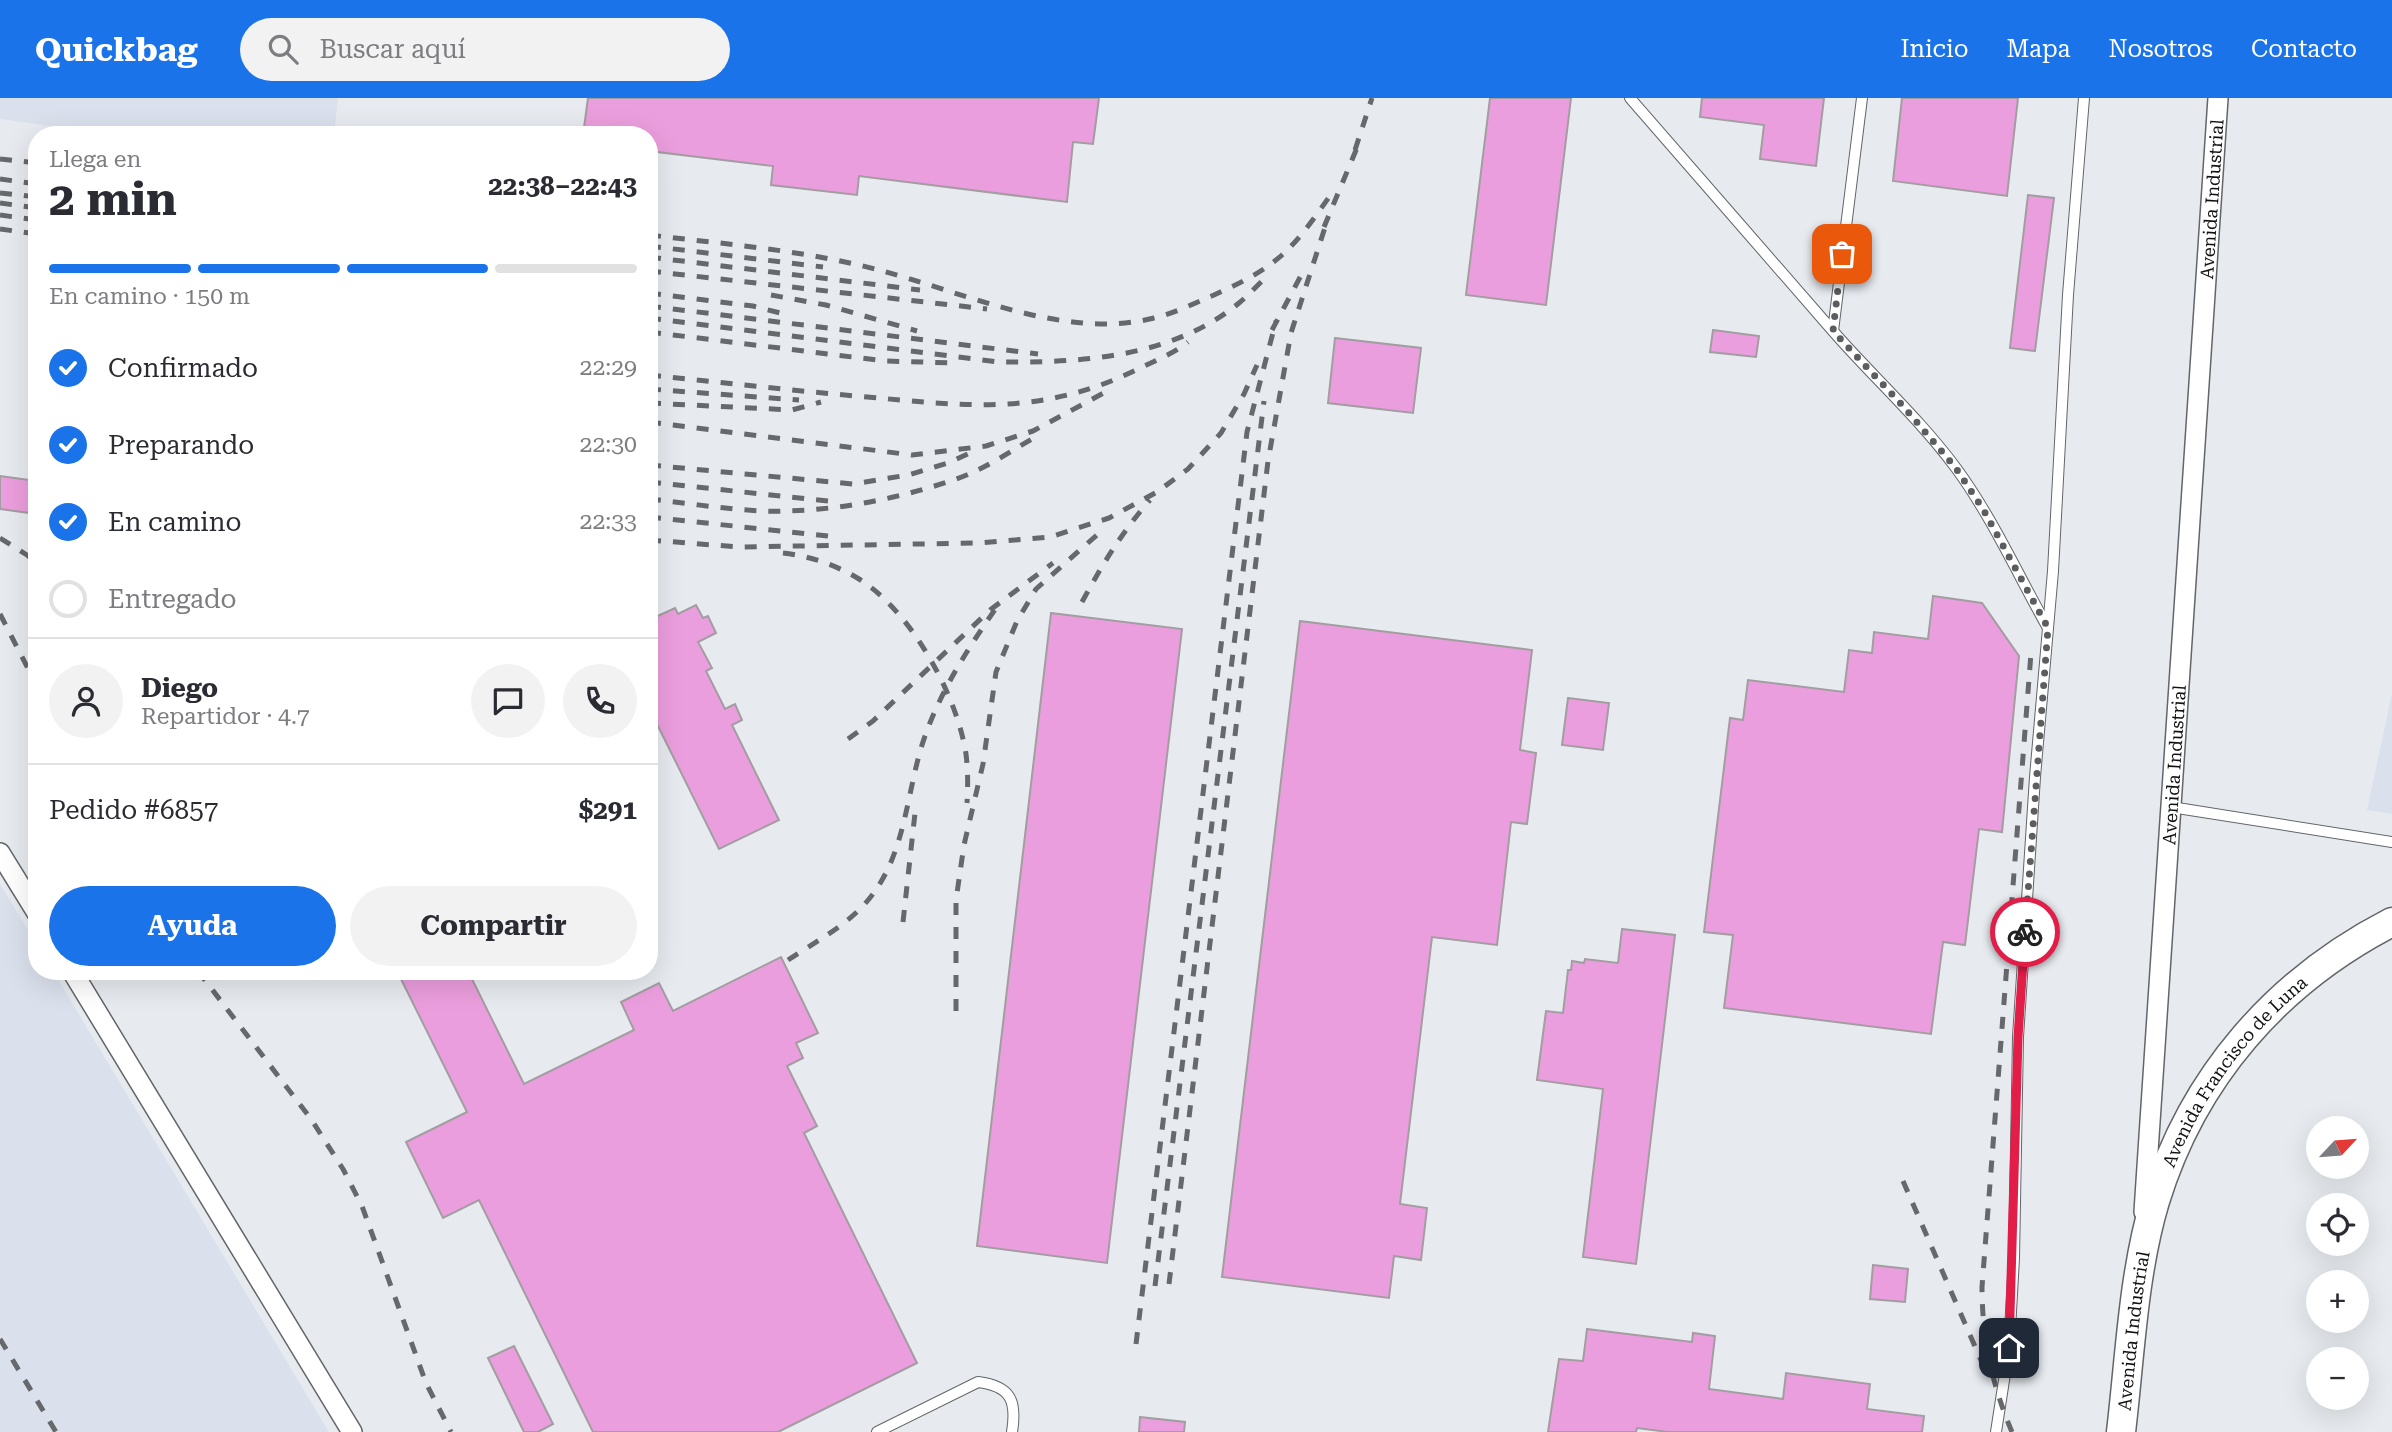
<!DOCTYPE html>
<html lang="es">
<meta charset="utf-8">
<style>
body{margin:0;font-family:"Roboto Serif",serif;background:#f2f2f3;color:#2b2b33;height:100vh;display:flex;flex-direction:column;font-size:26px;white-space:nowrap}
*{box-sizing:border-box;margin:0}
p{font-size:23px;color:#7c7c81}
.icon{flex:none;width:38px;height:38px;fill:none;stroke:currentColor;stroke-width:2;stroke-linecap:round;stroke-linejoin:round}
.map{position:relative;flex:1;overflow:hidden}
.sheet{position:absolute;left:28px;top:28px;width:630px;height:854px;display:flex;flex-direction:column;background:#fff;border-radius:28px;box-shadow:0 7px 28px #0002}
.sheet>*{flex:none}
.needle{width:46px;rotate:64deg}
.buttons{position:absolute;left:2306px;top:1018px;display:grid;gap:14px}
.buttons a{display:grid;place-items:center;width:63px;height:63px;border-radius:50%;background:#fff;box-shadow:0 7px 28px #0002;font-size:35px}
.pin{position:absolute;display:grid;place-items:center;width:60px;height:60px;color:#fff;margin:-30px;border-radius:14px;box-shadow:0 4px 10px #0006}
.courier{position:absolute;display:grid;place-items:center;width:70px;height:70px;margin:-35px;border:5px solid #e11d48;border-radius:50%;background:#fff;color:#222;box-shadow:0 2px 9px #0007}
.headline em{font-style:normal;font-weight:700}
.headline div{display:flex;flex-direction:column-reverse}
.headline{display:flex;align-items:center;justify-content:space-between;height:119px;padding:0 21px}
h1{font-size:46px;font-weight:700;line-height:52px}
.bar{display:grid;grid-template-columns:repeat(4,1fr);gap:10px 7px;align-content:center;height:84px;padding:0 21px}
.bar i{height:9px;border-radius:5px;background:#e1e1e2}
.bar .selected{background:#1a73e8}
.bar p{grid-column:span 4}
.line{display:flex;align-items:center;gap:18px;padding:0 21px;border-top:2px solid #e1e1e2}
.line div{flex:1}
.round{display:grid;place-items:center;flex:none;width:74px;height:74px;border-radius:37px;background:#f2f2f3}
ol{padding:0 21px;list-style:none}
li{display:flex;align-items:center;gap:21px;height:77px}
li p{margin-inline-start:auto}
li .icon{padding:7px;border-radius:50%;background:#1a73e8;color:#fff;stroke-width:4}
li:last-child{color:#7c7c81}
li i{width:38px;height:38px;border:4px solid #e1e1e2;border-radius:50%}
.primary-button{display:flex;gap:14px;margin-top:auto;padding:14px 21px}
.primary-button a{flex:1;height:80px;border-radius:42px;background:#1a73e8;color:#fff;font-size:28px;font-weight:700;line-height:80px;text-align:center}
.primary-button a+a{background:#f2f2f3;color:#2b2b33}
header{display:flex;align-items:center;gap:42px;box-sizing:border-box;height:98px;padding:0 35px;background:#1a73e8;color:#fff}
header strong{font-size:33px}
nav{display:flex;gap:38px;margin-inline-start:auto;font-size:24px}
.search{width:490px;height:63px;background:#f2f2f3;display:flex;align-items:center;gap:18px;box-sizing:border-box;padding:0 24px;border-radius:38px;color:#7c7c81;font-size:26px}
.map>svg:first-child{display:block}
.built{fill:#dae1ed}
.building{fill:#eb9edd;stroke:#a29da1;stroke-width:2}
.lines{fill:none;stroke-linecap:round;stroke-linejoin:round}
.lane-casing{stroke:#626569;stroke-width:12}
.street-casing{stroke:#626569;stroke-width:22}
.secondary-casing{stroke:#626569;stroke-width:31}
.lane{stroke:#fff;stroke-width:10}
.street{stroke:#fff;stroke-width:19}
.secondary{stroke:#fff;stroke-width:28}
.rail{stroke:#66686b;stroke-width:5;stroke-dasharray:12 12;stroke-linecap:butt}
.done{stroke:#5b5d60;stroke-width:7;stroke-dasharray:0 12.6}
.route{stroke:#e11d48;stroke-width:9}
.labels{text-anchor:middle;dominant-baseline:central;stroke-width:5;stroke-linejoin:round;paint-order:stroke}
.street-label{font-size:18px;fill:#101113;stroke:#fff}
</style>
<header>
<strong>Quickbag</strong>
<div class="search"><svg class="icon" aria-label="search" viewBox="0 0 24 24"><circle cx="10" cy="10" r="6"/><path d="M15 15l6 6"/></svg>Buscar aquí</div>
<nav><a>Inicio</a><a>Mapa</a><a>Nosotros</a><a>Contacto</a></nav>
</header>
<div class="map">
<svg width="2392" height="1334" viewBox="0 0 2392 1334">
<rect width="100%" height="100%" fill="#e7ebf0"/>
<g class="built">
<polygon points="0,0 338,0 334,37 115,37 0,21"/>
<polygon points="2392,595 2392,716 2367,712"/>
<polygon points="0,786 37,847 37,873 53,873 329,1334 0,1334"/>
</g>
<g class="building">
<polygon points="588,0 1099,0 1093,46 1073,44 1067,104 859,78 857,97 771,87 773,68 649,53 649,37 583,37"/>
<polygon points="1490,0 1571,0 1546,207 1466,197"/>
<polygon points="1702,0 1824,0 1816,68 1760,61 1764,27 1700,19"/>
<polygon points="1902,0 2018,0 2007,98 1893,83"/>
<polygon points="2028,97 2054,100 2035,253 2010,250"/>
<polygon points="1713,232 1759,238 1756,259 1710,254"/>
<polygon points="1335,240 1421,250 1413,315 1328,305"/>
<polygon points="0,378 37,383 37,416 0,411"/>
<polygon points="1933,498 1982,505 2019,558 2002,734 1979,731 1965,847 1943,844 1931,936 1724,910 1733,837 1704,834 1730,620 1743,622 1748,582 1844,594 1849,552 1872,555 1874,534 1928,541"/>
<polygon points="696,507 703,520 708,518 716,535 698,544 712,570 706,573 725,611 735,606 742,622 732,627 779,722 719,751 649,610 649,522 675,510 678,516"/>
<polygon points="1051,515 1182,531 1107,1165 977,1148"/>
<polygon points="1300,523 1532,552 1520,652 1536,655 1527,726 1511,724 1497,847 1432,839 1400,1106 1427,1110 1421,1162 1394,1158 1389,1200 1222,1179"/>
<polygon points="1568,600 1609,605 1603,652 1562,647"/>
<polygon points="1622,831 1675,837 1636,1166 1583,1159 1603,991 1537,982 1546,913 1563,915 1568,872 1571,872 1572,863 1584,865 1585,861 1618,865"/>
<polygon points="781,859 818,935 796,945 803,960 787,968 817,1028 804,1035 917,1265 778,1334 593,1334 479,1102 443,1120 406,1044 467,1014 397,873 468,873 524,986 634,932 621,904 659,885 673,913"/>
<polygon points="1873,1167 1908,1171 1905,1204 1870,1201"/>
<polygon points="1587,1231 1692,1244 1693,1235 1715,1238 1709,1291 1783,1301 1786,1275 1870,1286 1867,1311 1924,1318 1922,1334 1668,1334 1637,1330 1636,1334 1548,1334 1559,1261 1583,1263"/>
<polygon points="514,1248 553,1326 538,1334 524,1334 488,1260"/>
<polygon points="1140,1319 1185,1324 1184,1334 1139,1334"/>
</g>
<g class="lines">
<defs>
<g id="lane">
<path d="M1630,0C1698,77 1764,155 1832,232C1872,278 1919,320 1956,370C1992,419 2018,477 2048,530"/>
<polyline points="1833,233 1862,0"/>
<polyline points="2171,709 2392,744"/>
<path d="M877,1334L978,1284C1011,1288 1017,1303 1012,1334"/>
<polyline points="1996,1334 2009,1250 2014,1160 2018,939 2035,679 2053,473 2068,197 2084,0"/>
</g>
<g id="street">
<polyline points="0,755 37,815"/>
<polyline points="72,873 352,1334"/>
<path id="s1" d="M2144,1114L2218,0"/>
</g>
<g id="secondary">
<path id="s2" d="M2121,1334C2130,1259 2133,1176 2155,1103C2193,979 2277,883 2392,824"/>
</g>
</defs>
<use href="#lane" class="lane-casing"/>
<use href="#street" class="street-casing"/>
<use href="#secondary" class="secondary-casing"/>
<use href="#lane" class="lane"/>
<use href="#street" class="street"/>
<use href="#secondary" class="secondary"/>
<g class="rail">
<polyline points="1355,52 1372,0"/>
<polyline points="0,61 37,65"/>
<polyline points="0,81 37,86"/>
<polyline points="0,95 37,99"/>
<polyline points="0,105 37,110"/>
<polyline points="0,117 37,122"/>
<polyline points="1324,129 1359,45"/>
<polyline points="0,131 37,136"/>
<path d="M649,137C725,146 801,152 875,171C962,193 1064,243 1154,220C1175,215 1195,205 1214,197C1238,186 1262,175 1282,157C1301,140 1317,116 1332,95"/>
<polyline points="649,148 823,169"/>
<polyline points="649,159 920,192"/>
<polyline points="649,173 987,211"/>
<polyline points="649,195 753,208 784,216"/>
<polyline points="771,197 826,207 917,233"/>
<polyline points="649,208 1038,256"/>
<path d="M649,220L998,264C1080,265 1172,260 1239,205C1250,196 1259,185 1270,176"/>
<polyline points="1272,232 1305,170"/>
<polyline points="649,234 885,263 956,265"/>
<path d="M649,277C718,284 787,292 856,298C961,307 1037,320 1136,272C1154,263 1173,256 1188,244"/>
<polyline points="649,291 799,302"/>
<polyline points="649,305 792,312 821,304"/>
<polyline points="649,324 912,357 986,348 1033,333 1113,290"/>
<polyline points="649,367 853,386 908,377 948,365 972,354"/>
<polyline points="649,384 828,403"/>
<path d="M649,401C686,405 724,411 761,413C826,415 896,402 956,381C985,371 1011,353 1037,338"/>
<polyline points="649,419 837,439"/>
<polyline points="0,440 27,457 37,466"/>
<polyline points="649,442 739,449 979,445 1050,439 1109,420 1157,394 1188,371 1221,335 1244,296 1257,267"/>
<path d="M783,455C810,458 836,467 859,481C911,513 957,597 966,656C968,672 968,689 967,705"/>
<path d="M1082,504C1102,467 1122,434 1150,402"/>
<polyline points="0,516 37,588"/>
<polyline points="848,641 873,623 990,512 1053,465"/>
<polyline points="903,824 916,706"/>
<path d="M788,862C815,844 848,827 869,801C905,757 906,699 922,647C939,594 970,547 1001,503"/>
<polyline points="198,873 311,1021 343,1071 362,1108 426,1285 451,1334"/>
<polyline points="956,913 956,802 964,747 983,666 996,574 1017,523 1036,491 1098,436"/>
<polyline points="1903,1083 1983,1267"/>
<polyline points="1169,1186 1268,363 1291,235 1328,120"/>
<polyline points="1155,1188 1264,303"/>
<polyline points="0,1241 56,1334"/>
<polyline points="1136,1246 1247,334 1276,223"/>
<path d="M2012,1334C1992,1287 1982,1240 1982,1189L2031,555"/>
</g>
</g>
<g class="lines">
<polyline class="done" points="1842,156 1833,233 1903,308 1955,369 1983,411 2048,530 2025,834"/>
<polyline class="route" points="2009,1250 2018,939 2025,834"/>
</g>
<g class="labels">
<g class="street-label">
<text stroke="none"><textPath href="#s1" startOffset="1015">Avenida Industrial</textPath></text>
<text stroke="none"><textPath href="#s1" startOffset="448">Avenida Industrial</textPath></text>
<text stroke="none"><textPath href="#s2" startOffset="388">Avenida Francisco de Luna</textPath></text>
<text stroke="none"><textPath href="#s2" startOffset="102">Avenida Industrial</textPath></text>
</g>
</g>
</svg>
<div class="buttons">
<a><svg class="needle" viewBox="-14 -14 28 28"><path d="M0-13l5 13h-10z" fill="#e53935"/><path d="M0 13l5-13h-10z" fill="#7c7c81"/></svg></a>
<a><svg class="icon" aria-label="locate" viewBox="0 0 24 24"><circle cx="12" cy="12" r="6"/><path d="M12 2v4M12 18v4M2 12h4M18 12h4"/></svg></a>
<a>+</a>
<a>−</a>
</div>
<div class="pin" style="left:1842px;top:156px;background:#ea580c"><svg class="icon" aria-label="bag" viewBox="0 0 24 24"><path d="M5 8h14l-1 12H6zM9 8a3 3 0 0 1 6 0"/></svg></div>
<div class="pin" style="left:2009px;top:1250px;background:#1f2937"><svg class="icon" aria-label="home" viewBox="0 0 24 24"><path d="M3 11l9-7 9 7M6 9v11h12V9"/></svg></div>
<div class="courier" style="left:2025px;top:834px"><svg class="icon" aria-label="bike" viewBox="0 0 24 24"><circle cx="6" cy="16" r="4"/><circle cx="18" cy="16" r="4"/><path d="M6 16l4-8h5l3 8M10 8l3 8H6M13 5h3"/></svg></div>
<section class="sheet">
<div class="headline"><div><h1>2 min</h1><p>Llega en</p></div><em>22:38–22:43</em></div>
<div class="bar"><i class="selected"></i><i class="selected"></i><i class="selected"></i><i></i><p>En camino · 150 m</p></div>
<ol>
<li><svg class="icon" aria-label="check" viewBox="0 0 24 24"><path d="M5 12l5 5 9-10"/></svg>Confirmado<p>22:29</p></li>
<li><svg class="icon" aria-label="check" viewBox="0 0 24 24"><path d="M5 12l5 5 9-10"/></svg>Preparando<p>22:30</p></li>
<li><svg class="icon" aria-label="check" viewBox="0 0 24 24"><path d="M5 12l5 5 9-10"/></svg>En camino<p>22:33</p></li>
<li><i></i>Entregado</li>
</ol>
<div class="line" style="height:126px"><a class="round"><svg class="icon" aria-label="person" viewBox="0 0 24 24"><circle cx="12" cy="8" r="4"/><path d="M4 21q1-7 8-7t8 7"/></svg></a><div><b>Diego</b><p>Repartidor · 4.7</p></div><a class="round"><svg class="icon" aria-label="chat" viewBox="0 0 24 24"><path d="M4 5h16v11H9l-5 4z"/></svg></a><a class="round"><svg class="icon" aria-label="phone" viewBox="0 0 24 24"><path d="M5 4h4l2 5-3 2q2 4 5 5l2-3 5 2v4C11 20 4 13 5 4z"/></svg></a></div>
<div class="line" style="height:91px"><div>Pedido #6857</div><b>$291</b></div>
<div class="primary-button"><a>Ayuda</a><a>Compartir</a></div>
</section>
</div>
